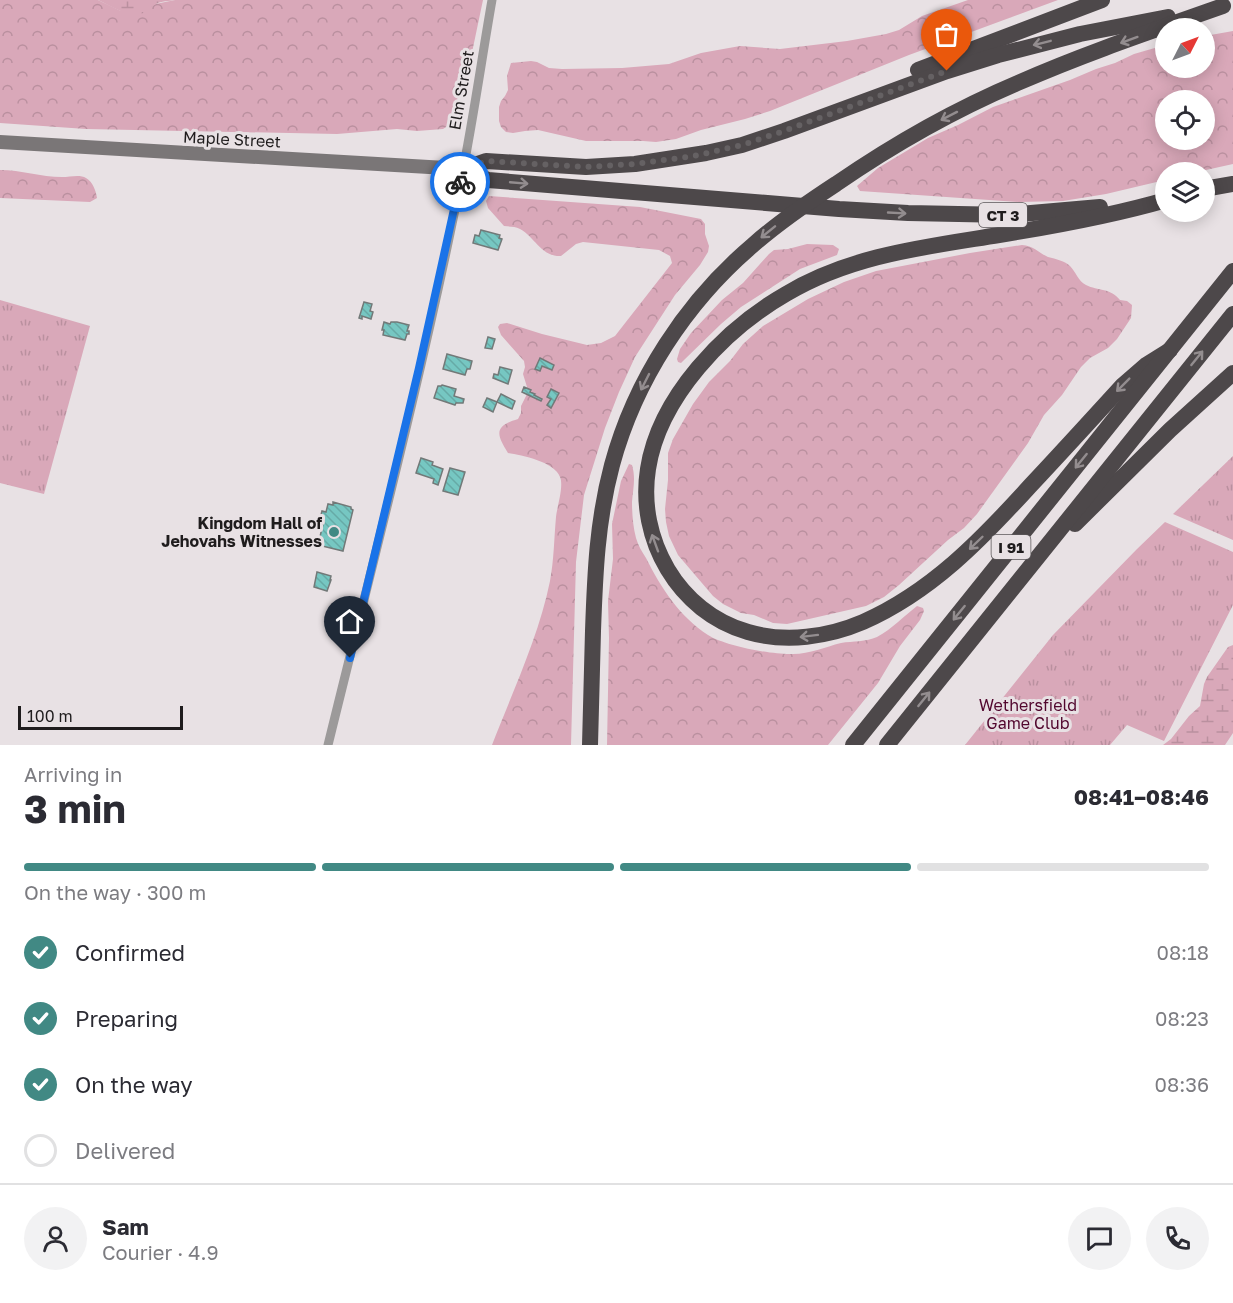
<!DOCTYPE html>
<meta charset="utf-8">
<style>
body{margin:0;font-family:"Golos Text",sans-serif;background:#f2f2f3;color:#2b2b33;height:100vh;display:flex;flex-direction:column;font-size:22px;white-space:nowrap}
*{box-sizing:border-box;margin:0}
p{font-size:20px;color:#7c7c81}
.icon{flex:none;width:33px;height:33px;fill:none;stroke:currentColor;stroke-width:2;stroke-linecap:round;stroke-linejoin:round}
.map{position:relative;height:745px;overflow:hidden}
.side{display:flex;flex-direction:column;background:#fff;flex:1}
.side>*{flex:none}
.needle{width:39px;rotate:48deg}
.buttons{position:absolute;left:1155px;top:18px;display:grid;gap:12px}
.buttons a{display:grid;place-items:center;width:60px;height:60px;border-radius:50%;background:#fff;box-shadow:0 3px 15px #0003;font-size:30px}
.scale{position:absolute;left:18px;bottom:15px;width:165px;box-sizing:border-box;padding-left:6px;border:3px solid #1f1c1d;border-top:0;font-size:16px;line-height:21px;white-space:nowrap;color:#1f1c1d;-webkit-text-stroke:4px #e8e1e4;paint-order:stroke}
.pin{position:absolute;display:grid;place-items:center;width:51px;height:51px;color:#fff;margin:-62px -26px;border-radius:50% 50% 50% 0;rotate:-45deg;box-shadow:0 0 6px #0007}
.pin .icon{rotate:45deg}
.courier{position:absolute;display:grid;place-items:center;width:60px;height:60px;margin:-30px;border:4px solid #1a73e8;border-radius:50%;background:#fff;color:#222;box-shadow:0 2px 8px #0007}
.head em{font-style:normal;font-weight:700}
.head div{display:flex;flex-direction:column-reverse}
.head{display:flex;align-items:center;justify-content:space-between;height:102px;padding:0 24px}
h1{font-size:39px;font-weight:700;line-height:45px}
.bar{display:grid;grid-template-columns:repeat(4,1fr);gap:9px 6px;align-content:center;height:72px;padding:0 24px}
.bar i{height:8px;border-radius:4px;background:#e1e1e2}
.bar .current{background:#418984}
.bar p{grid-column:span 4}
.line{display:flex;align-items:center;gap:15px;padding:0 24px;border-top:2px solid #e1e1e2}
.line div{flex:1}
.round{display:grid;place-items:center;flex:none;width:63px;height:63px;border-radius:32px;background:#f2f2f3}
ol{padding:0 24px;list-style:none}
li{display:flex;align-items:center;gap:18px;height:66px}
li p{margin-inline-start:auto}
li .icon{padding:6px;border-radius:50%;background:#418984;color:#fff;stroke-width:4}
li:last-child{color:#7c7c81}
li i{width:33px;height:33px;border:3px solid #e1e1e2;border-radius:50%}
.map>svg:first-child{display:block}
.forest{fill:url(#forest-crowns);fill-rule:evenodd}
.wetland{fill:url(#wetland-marsh)}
.park{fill:url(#park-tufts)}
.building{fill:url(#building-back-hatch);stroke:#727978;stroke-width:1.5}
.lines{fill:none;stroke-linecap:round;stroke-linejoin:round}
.minor{stroke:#9c9a9a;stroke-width:9}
.secondary{stroke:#7a7677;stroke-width:14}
.motorway{stroke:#4d484a;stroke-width:16}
.oneway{stroke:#938d8f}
.done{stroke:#656163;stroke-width:6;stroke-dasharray:0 10.8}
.route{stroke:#1a73e8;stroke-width:8}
.poi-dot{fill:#418984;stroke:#e8e1e4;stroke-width:2}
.labels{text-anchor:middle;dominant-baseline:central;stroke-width:6;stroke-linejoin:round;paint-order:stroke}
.shield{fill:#e8e1e4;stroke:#5b5759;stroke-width:1.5}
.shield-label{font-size:15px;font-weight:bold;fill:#1f1c1d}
.street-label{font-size:16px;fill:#1f1c1d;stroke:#e8e1e4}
.poi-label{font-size:16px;font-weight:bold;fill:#1f1c1d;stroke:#e8e1e4;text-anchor:end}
.park-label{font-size:16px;fill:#51062d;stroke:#e8e1e4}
</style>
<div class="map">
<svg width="1233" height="745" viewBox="0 0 1233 745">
<defs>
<pattern id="forest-crowns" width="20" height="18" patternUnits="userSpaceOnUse" patternTransform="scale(1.5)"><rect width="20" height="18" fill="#d9a8b9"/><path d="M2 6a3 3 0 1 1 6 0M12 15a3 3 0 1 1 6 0" fill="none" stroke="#ba909f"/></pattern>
<pattern id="wetland-marsh" width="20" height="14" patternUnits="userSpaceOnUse" patternTransform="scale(1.5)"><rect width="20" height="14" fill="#d9a8b9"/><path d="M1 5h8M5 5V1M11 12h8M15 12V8" fill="none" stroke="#ba909f"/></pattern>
<pattern id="park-tufts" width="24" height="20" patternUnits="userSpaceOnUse" patternTransform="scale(1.5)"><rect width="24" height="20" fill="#d9a8b9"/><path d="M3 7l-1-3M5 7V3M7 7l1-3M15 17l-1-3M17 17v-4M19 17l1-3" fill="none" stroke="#ba909f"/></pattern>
<pattern id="building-back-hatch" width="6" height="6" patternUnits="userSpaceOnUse" patternTransform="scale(1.5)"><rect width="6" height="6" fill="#76c7c2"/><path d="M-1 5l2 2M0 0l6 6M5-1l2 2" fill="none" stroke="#66aaa6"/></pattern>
</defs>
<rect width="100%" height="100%" fill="#e8e1e4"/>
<g class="forest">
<polygon points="0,0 98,0 121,11 175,0 483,0 470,62 458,93 456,114 453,120 449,125 443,129 417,131 397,129 337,134 86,129 0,123"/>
<polygon points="968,0 1058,0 909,55 770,111 745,119 701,130 676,139 656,142 643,141 586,141 538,130 525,131 513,133 506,132 501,127 499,121 499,107 501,101 505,96 508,90 507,76 511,63 531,61 537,62 549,68 562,69 622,68 669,64 701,53 740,46 780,49 847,41 886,34 899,30 922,16"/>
<path d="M1233,31V164L1197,172H1166L1165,180L1106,194L1063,201L1019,202L860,191L857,186L878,168L928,138L958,125L993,107L1070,80L1096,69L1115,63L1134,54L1165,45L1166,68H1204L1205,36ZM1166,100H1204V140H1166Z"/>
<path d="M0,170C21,170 41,177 62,177C70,177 80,174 86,178C93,182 96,191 97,198L90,202L0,198Z"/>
<path d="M489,196L640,207L701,219L705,224V234L709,246L708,252L700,265L675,295L635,357L619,392L605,428L584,495L576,562L571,745H492C512,693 539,636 550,581C554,560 554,539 556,517C557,507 564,486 560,477C555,462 522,455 508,453C496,434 494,426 518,419L521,413V406L527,394V387L523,374L525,367L524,361L501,335L498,327L500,324L507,323L542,334L587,345L601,343L615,336L672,263L670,256L659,250L583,242L576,244L561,256C541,257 535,237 520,229C515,226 510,227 504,226L488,208L486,201Z"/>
<polygon points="807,244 833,245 839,249 837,255 800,269 741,307 721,324 683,361 681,363 678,362 677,359 680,349 691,333 722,300 743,283 769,254 774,250 788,249"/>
<path d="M1022,245C1034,246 1039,253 1048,257C1056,259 1065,261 1070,266C1076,272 1078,281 1086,285C1098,291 1111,288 1120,300L1127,301L1132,305L1131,318L1117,339L1108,348L1090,358L1081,367L1062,395L1044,415L1028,443L977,514L964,528L948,540L899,585L884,597L866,606L787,624L773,623L754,615L741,613L723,604L713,596L678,555L669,536L666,522L665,509L668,480V453L673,439L693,404L709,382L730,361L743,344L763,326L808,299L844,282L876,271L970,253Z"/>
<path d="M629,464L632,465C636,478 633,489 632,502C632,513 633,527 636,538C638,545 642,552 646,558C661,588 680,617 708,635C725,646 773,655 793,654C810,654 825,647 841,643C853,641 866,642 877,637C892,629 904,616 917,606L923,608L924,611L920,620L900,646L878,683L828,745H607L609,638L608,601L613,559L612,524L621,481Z"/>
</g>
<g class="wetland">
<path d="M98,0H175C169,1 161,1 156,4C150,7 145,13 139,15C130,18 107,4 98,0Z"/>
<polygon points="1233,645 1233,733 1225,745 1163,745 1171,739 1189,716 1200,706 1204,684 1207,677 1228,647"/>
</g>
<g class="park">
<polygon points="0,300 90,326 44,494 0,483"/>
<polygon points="1233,456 1233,540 1173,514"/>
<polygon points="1165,522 1233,552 1233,605 1164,741 1127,725 1110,745 965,745 1053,635 1137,549"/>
</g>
<g class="building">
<polygon points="481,230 500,235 499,238 502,239 498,250 473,243 475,235 479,236"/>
<polygon points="364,302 372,304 370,311 373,312 371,319 362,316 362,319 359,318"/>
<polygon points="384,322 390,324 391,322 397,322 409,325 407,331 409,331 409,334 407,334 405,340 383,335 384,330 382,330"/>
<polygon points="488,337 495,339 492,349 485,348"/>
<polygon points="447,354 472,361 470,369 467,369 465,375 443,369"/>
<polygon points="540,358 554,365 552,370 542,366 540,371 535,369"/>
<polygon points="500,367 512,370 508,384 493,378 494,374 498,375"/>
<polygon points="442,385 456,389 454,396 464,399 463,403 456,403 455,405 434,398 438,386 441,386"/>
<polygon points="524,387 531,390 530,392 535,394 534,395 542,399 541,401 522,392"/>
<polygon points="551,389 559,393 551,408 547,405 551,399 547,397"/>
<polygon points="501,394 515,401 512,409 497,402"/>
<polygon points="487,398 497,402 493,412 483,407"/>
<polygon points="421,458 433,462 432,465 443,469 438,485 433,483 434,479 416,473"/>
<polygon points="450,468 465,472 458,495 443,491"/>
<polygon points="333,502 351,507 351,509 353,510 343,551 318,545 324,520 320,519 322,511 326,512 328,504 333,505"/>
<polygon points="317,572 331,576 330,580 331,580 327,591 314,587"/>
</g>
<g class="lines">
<path class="minor" d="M328,745C375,554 425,363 463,170C474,114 482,57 492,0"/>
<polyline class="secondary" points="0,142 463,169"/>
<g class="motorway">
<polyline points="918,70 1102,0"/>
<polyline points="463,169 486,161 586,167 635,164 706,153 742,145 784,131 947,71 998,55 1080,34 1168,17"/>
<polyline points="463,169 488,180 839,209 908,213 1009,215 1100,207"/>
<polyline points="1204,189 1233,184"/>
<path d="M1166,200C1111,216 1055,226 999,235C925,247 851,255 786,294C725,329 659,397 648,469C637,539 678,612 748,632C786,643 828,637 863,622C931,592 981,540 1030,486C1061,453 1092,419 1123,385L1146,365L1170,350"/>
<polyline points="1075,524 1170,430 1233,373"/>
<path d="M590,745C591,707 592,669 593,631C595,574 597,521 612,465C635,380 686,302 753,245C779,222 807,203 836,184C894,144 956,109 1020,82C1086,53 1155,30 1223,6"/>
<polyline points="853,745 1233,271"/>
<polyline points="887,745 1233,314"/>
</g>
</g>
<defs><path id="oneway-shaft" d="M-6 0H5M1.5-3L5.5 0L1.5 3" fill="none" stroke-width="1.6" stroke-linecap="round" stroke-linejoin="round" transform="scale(1.5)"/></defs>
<g class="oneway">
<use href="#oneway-shaft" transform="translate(1129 40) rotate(160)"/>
<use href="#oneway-shaft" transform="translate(1042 43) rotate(166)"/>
<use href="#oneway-shaft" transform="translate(949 116) rotate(153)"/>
<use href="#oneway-shaft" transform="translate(519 183) rotate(5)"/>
<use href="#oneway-shaft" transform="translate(897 213) rotate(3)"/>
<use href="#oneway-shaft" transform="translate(768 232) rotate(141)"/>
<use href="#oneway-shaft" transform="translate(1197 358) rotate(-51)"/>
<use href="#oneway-shaft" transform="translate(645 382) rotate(117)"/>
<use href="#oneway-shaft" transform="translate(1123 385) rotate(135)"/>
<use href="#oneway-shaft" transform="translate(1081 461) rotate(129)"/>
<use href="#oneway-shaft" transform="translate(655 543) rotate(-110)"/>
<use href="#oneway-shaft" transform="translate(976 543) rotate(136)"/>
<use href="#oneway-shaft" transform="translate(959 613) rotate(129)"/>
<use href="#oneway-shaft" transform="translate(809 636) rotate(173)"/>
<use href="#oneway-shaft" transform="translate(924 699) rotate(-51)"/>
</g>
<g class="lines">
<polyline class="done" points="460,182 463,169 486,161 586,167 635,164 694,156 742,145 784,131 947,71"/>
<polyline class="route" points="350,658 419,368 460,182"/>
</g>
<circle class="poi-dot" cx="334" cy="532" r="6"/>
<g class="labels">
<g class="shield">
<rect x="979" y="203" width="48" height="24" rx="4.5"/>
<rect x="991.5" y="535" width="39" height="24" rx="4.5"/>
</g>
<g class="shield-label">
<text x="1003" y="215">CT 3</text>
<text x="1011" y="547">I 91</text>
</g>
<g class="street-label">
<text transform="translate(461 90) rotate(-80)">Elm Street</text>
<text transform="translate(232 139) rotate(3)">Maple Street</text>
</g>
<g class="poi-label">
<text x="322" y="523">Kingdom Hall of<tspan x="322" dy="18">Jehovahs Witnesses</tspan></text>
</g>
<g class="park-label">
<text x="1028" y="705">Wethersfield<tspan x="1028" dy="18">Game Club</tspan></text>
</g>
</g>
</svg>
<div class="buttons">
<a><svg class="needle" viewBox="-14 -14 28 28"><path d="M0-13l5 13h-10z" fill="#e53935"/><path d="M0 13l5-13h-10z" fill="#7c7c81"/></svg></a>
<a><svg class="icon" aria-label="locate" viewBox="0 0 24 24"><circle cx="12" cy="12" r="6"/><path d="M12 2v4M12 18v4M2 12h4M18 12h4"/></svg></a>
<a><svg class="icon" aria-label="layers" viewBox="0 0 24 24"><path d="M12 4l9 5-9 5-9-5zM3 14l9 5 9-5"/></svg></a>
</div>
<div class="scale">100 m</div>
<div class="pin" style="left:947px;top:71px;background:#ea580c"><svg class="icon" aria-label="bag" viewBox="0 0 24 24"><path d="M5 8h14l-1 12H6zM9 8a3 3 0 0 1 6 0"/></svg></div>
<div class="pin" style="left:350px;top:658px;background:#1f2937"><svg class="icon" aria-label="home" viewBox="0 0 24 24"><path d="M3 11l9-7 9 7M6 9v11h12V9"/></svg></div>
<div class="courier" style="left:460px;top:182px"><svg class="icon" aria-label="bike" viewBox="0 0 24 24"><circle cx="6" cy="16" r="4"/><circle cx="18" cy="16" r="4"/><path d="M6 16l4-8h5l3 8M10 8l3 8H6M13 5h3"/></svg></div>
</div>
<section class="side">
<div class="head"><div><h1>3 min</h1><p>Arriving in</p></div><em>08:41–08:46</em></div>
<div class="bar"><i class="current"></i><i class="current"></i><i class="current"></i><i></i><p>On the way · 300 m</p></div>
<ol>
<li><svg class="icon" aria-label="check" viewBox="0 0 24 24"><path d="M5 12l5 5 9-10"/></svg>Confirmed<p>08:18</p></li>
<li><svg class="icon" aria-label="check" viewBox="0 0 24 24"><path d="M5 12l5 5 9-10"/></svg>Preparing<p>08:23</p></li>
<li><svg class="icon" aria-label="check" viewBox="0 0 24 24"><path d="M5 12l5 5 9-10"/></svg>On the way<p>08:36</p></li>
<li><i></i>Delivered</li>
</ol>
<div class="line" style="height:108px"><a class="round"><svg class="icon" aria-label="person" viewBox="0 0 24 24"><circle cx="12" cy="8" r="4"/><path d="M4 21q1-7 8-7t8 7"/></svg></a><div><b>Sam</b><p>Courier · 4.9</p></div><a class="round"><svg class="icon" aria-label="chat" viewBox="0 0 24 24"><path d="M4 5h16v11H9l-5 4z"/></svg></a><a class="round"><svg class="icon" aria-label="phone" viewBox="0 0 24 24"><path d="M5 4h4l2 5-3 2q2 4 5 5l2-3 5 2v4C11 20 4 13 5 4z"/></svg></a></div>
</section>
